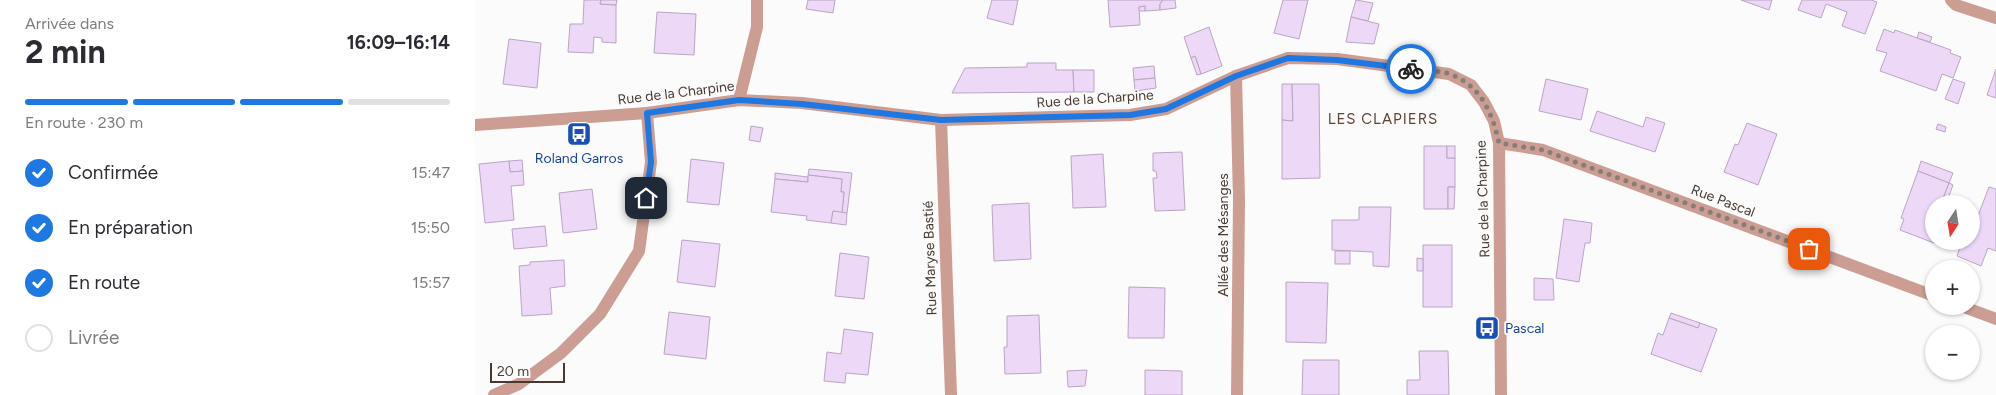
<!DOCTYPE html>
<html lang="fr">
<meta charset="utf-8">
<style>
body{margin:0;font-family:Figtree,sans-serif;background:#f2f2f3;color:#2b2b33;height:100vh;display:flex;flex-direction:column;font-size:19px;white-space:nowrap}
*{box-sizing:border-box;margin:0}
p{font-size:16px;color:#7c7c81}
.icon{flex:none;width:28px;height:28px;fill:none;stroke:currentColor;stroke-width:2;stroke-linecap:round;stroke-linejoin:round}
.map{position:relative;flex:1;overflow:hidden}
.panel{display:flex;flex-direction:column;background:#fff;width:475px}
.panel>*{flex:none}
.needle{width:32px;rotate:192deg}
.fabs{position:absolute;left:1450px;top:195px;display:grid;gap:10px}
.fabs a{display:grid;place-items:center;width:55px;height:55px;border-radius:50%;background:#fff;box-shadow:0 1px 4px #0004;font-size:25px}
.scale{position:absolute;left:15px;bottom:12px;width:75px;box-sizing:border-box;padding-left:5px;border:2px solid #473931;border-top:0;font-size:14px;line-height:18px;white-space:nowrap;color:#473931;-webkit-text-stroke:4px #fbfbfb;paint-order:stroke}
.pin{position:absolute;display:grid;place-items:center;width:42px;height:42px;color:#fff;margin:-21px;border-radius:10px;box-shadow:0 2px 8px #0006}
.courier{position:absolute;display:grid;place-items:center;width:50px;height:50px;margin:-25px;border:4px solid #1f77e1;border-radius:50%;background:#fff;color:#222;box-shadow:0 1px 6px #0007}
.head em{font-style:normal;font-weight:700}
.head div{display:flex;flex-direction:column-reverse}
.head{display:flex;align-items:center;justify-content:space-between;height:85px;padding:0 25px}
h1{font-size:32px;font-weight:700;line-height:38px}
.bar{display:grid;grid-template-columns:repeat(4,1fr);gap:8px 5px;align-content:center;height:60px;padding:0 25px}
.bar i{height:6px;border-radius:4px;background:#e1e1e2}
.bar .active{background:#1f77e1}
.bar p{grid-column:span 4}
ol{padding:0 25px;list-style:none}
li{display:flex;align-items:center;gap:15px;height:55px}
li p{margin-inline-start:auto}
li .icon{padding:5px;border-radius:50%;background:#1f77e1;color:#fff;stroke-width:4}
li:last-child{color:#7c7c81}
li i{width:28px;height:28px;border:2px solid #e1e1e2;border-radius:50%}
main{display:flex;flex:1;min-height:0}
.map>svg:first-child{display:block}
.building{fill:#edd8f7;stroke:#baa5c3}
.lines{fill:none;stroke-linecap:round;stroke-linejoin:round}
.street{stroke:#cb9d93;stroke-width:12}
.done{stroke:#867d78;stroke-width:5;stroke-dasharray:0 9}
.route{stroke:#1f77e1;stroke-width:6}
.labels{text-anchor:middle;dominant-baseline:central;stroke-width:4;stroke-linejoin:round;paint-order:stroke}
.street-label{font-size:14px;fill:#473931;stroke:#fbfbfb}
.transit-label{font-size:14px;fill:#164399;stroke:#fbfbfb}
.neighbourhood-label{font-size:15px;letter-spacing:1px;fill:#604332;stroke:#fbfbfb}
</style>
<main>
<section class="panel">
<div class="head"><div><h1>2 min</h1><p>Arrivée dans</p></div><em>16:09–16:14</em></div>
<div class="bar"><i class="active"></i><i class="active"></i><i class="active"></i><i></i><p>En route · 230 m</p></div>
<ol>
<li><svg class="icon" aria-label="check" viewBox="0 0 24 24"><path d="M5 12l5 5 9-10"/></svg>Confirmée<p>15:47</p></li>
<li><svg class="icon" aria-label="check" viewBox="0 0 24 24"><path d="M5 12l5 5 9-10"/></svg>En préparation<p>15:50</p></li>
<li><svg class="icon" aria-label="check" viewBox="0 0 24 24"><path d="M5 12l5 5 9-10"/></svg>En route<p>15:57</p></li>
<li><i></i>Livrée</li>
</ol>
</section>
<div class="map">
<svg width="1521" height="395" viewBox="0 0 1521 395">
<rect width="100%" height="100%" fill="#fbfbfb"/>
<g class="building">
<polygon points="109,0 126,0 125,4 141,5 141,43 127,42 127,38 119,37 118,53 93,52 95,24 108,24"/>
<polygon points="126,0 142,0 141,5 125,4"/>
<polygon points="333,0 360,0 358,13 331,9"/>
<polygon points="517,0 543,0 538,25 512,18"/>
<polygon points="633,0 688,0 685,4 685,10 670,11 670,6 664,7 665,25 635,27"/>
<polygon points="688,0 700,0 701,8 685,10 685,4"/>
<polygon points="808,0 833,0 824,39 799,33"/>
<polygon points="881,0 898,3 893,21 876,17"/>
<polygon points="1266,0 1297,0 1294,10"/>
<polygon points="1327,0 1396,0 1402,2 1390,34 1367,26 1372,12 1351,4 1346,18 1323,10"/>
<polygon points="670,6 670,11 664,11 664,7"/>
<polygon points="182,12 221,14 219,55 179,53"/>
<polygon points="876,17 904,24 899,44 871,42"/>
<polygon points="734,27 747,66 726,74 720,56 716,58 709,37"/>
<polygon points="1409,29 1419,33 1420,30 1476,50 1475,53 1486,57 1478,78 1467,74 1461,91 1405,71 1412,53 1401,50"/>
<polygon points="1444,32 1457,37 1455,42 1442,38"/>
<polygon points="34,39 66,43 62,88 28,84"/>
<polygon points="720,56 726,74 722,75 716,58"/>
<polygon points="552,63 581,63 581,70 598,70 599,92 477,93 490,68 552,67"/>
<polygon points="679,66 680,78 659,80 658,68"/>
<polygon points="1521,69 1521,98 1512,95"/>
<polygon points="598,70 619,70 619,92 599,92"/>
<polygon points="680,78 681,88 660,91 659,80"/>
<polygon points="1071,79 1113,89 1106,120 1064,111"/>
<polygon points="1478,79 1490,83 1483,104 1470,99"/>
<polygon points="807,84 817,84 818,121 807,120"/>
<polygon points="817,84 844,84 845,178 807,179 807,120 818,121"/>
<polygon points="1122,111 1168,127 1171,117 1190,123 1180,152 1115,131"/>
<polygon points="1272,123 1302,134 1283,185 1249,172 1260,144 1263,145"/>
<polygon points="1463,124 1471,127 1470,132 1461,129"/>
<polygon points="276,126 288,128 285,142 274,140"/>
<polygon points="949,146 972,146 972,158 980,158 980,187 973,187 973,209 949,209"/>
<rect x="972" y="146" width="8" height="12"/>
<polygon points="707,152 710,210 680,211 678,178 682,178 681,171 678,171 678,153"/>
<polygon points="628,154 631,207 598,208 596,156"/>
<polygon points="216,159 249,163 244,205 212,202"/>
<polygon points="47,160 48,171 35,172 34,161"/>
<polygon points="34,161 35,172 48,171 49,185 36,186 39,220 10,223 4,164"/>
<polygon points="1446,161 1478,173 1474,183 1443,171"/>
<polygon points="334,169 377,173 372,213 367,213 369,192 366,192 367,179 333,175"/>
<polygon points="1443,171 1474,183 1466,204 1459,204 1459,243 1425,230 1429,219 1426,218"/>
<polygon points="300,173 333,177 333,182 300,179"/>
<polygon points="333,175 367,179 366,192 369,192 367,213 358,211 356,223 331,220 332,216 296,212 300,179 333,182"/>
<polygon points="1474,183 1478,185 1471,204 1466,204"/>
<polygon points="973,187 980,187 979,209 973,209"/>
<polygon points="1514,187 1521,189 1521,251 1513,248 1506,266 1482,256 1487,241 1496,241 1496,234"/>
<polygon points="117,189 122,229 88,233 84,193"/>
<polygon points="554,203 556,259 519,261 517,205"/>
<polygon points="884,207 916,207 914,267 898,266 898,252 857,250 857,220 884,220"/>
<polygon points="358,211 372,213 371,225 356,223"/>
<polygon points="1089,219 1117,223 1115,243 1110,243 1104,282 1081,278"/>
<polygon points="70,226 72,246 39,249 37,229"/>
<polygon points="207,240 245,244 240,287 202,282"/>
<rect x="948" y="245" width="29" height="62"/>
<rect x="860" y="251" width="15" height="13"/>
<polygon points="365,253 394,257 389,299 360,296"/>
<polygon points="942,258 948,259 948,271 942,271"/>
<polygon points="89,260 90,286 75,288 77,314 47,316 44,266 55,265 55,262"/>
<polygon points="1059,278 1078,279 1079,300 1059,300"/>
<polygon points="811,282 853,283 851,343 811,342"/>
<polygon points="654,287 690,288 689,338 653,338"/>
<polygon points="194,312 235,317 231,359 189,354"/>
<polygon points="1196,313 1225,323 1223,328 1194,318"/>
<polygon points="564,315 566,373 530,374 529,347 532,347 532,316"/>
<polygon points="1194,318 1223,328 1225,323 1242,329 1226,372 1176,354 1183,333 1188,335"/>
<polygon points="369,329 398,333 393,375 371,373 370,383 349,381 352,352 366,354"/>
<polygon points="944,351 973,351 974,395 932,395 932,380 945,380"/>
<polygon points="828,360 864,360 864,395 827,395"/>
<polygon points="612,370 610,386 593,387 592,371"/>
<polygon points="670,370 707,371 707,395 670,395"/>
</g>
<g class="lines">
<g class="street">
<polyline points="1476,0 1481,5 1521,18"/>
<polyline points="761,76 764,200 762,395"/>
<polyline points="264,100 282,27 282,0"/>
<polyline points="466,120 476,395"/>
<polyline points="0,125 172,113 264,100 327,103 466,120 655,115 691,109 761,76 813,58 862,59 974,74 996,85 1009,102 1019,121 1024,143 1026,395"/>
<polyline points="1024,143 1068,150 1459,296"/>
<polyline points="1486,306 1521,319"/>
<polyline points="19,395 44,384 86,353 125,314 164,251 176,162 172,113"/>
</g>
</g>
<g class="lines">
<path class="done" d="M936,69C949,71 963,70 975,74C1006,86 1017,112 1024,143L1068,150L1334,249"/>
<polyline class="route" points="171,198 176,162 172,113 264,100 327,104 466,120 655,115 691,109 761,76 813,58 862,60 936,69"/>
</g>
<defs>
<symbol id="bus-square" viewBox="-11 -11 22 22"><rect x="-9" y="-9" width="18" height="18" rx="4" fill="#1a4fb4" stroke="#fbfbfb"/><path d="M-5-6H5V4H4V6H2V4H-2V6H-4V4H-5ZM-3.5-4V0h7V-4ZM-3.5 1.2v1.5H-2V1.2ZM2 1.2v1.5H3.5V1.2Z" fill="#fff"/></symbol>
</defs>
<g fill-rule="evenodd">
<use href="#bus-square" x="90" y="120" width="28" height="28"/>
<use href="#bus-square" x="998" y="314" width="28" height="28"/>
</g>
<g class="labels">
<g class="street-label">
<text transform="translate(201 93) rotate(-7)">Rue de la Charpine</text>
<text transform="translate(620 99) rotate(-4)">Rue de la Charpine</text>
<text transform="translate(1008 199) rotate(-92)">Rue de la Charpine</text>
<text transform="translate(1248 201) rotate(21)">Rue Pascal</text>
<text transform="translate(748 235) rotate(-90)">Allée des Mésanges</text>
<text transform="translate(455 258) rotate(-92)">Rue Maryse Bastié</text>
</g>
<g class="transit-label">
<text x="104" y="158">Roland Garros</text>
<text x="1030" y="328" text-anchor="start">Pascal</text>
</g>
<g class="neighbourhood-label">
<text x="908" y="119">LES CLAPIERS</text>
</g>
</g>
</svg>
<div class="fabs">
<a><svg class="needle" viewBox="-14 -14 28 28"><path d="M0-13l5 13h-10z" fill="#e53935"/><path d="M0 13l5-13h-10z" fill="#7c7c81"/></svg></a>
<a>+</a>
<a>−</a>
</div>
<div class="scale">20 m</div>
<div class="pin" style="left:1334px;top:249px;background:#ea580c"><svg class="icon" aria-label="bag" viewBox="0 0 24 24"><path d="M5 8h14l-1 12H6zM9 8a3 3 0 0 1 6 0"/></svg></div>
<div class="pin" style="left:171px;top:198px;background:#1f2937"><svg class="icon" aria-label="home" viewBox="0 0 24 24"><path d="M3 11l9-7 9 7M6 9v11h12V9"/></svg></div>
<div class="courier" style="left:936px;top:69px"><svg class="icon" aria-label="bike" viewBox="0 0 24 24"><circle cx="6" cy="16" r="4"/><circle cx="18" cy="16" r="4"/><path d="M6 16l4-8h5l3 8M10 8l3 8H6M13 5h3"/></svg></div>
</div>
</main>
